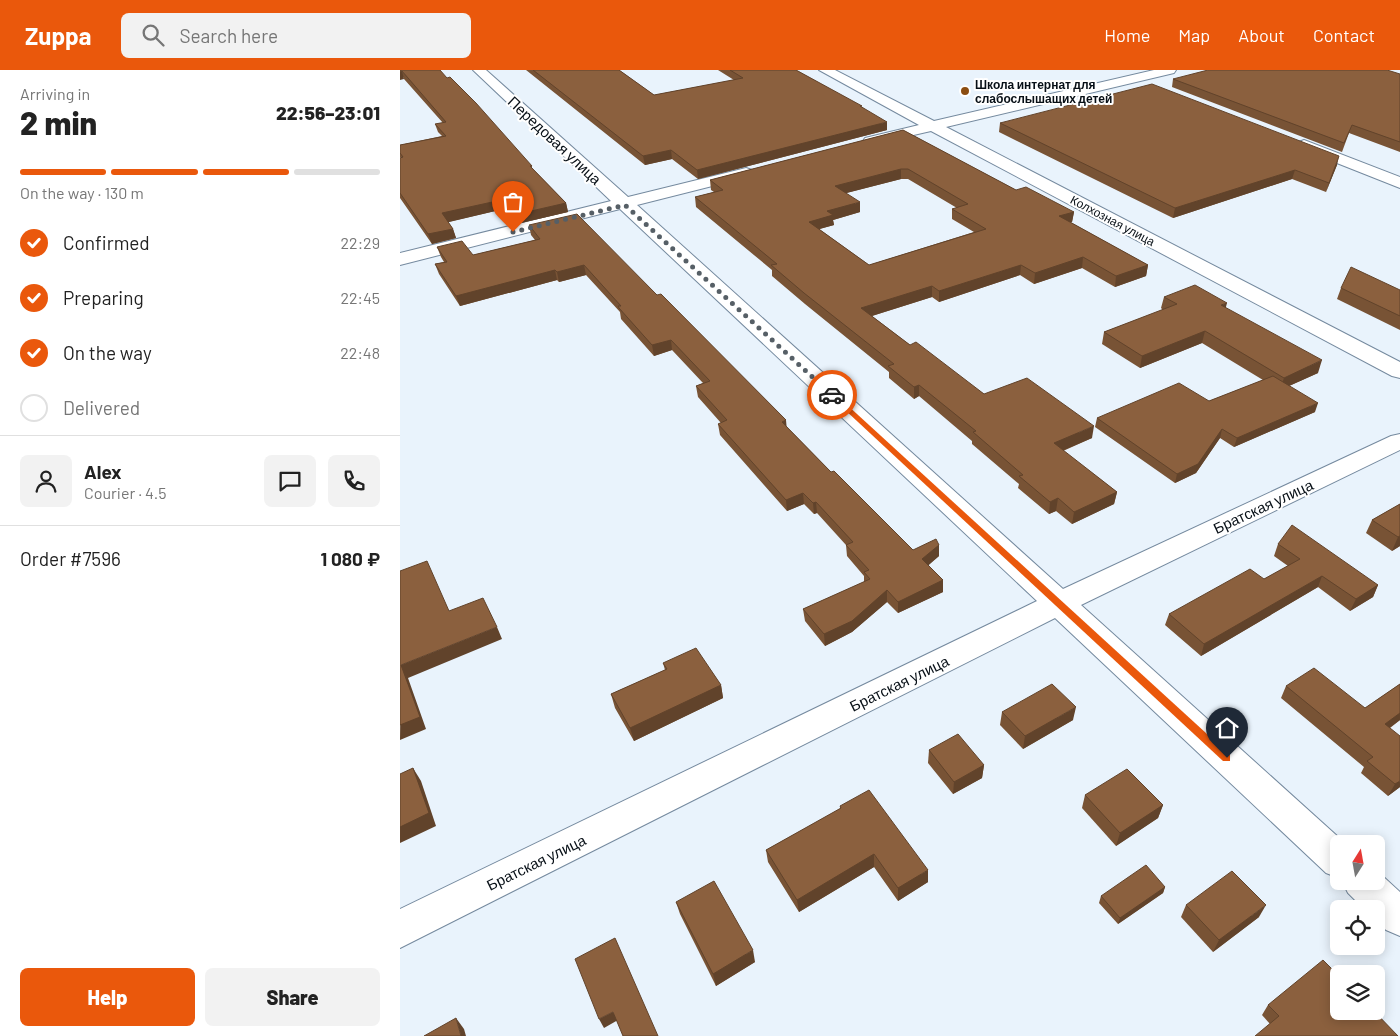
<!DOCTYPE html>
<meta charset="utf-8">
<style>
body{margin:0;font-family:Barlow,sans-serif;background:#f2f2f2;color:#222;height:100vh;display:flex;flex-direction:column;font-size:19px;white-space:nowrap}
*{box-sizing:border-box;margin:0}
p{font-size:16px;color:#767676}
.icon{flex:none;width:28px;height:28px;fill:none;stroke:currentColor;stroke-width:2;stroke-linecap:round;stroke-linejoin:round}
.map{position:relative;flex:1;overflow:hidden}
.panel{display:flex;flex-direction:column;background:#fff;width:400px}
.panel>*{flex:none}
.needle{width:32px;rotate:11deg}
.controls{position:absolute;left:930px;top:765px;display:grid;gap:10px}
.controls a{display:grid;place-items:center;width:55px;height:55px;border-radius:8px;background:#fff;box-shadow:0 2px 12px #0003;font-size:25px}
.pin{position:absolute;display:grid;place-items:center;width:42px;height:42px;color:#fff;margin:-51px -21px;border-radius:50% 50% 50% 0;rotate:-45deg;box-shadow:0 0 5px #0007}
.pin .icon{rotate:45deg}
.courier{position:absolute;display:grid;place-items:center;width:50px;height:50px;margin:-25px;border:4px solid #ea580c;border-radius:50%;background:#fff;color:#222;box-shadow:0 1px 6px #0007}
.summary em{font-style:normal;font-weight:800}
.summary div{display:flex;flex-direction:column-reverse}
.summary{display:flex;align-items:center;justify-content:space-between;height:85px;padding:0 20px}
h1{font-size:32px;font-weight:800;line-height:38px}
.bar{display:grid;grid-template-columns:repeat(4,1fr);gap:8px 5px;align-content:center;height:60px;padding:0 20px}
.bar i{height:6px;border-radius:4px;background:#e0e0e0}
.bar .on{background:#ea580c}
.bar p{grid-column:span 4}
.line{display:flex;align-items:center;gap:12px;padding:0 20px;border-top:1px solid #e0e0e0}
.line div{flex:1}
.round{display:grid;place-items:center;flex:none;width:52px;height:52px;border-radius:8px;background:#f2f2f2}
ol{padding:0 20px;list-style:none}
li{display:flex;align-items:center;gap:15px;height:55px}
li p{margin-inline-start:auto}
li .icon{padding:5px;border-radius:50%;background:#ea580c;color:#fff;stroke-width:4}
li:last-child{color:#767676}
li i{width:28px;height:28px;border:2px solid #e0e0e0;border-radius:50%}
.action{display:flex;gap:10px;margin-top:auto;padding:10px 20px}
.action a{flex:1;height:58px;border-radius:8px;background:#ea580c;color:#fff;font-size:20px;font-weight:800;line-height:58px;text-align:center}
.action a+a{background:#f2f2f2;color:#222}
header{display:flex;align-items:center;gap:30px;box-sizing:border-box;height:70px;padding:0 25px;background:#ea580c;color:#fff}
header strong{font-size:24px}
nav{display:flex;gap:28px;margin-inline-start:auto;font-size:18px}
.search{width:350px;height:45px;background:#f2f2f2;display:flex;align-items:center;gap:12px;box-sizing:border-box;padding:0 18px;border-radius:8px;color:#767676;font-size:19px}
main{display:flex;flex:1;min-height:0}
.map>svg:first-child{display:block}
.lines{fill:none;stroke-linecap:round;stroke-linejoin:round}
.street-casing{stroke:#758a9f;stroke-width:2}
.street{fill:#fff;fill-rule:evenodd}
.wall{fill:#785335;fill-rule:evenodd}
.shaded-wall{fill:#61432b}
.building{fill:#8b603e;stroke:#61432b;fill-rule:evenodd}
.route{fill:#ea580c}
.done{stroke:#565f66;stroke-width:5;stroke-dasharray:0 9}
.poi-dot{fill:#8b4d11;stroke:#fff;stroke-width:2}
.labels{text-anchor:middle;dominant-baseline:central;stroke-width:4;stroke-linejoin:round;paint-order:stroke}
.far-poi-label{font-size:12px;font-weight:bold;fill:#070f16;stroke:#fff;text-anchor:start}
.far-street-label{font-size:12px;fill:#070f16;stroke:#fff}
.street-label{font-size:15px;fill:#070f16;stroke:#fff}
</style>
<header>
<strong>Zuppa</strong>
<div class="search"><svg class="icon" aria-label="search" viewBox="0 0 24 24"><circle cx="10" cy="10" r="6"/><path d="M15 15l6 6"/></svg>Search here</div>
<nav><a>Home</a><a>Map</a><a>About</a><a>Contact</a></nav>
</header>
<main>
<section class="panel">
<div class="summary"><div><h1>2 min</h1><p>Arriving in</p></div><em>22:56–23:01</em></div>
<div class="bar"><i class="on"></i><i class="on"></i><i class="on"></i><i></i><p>On the way · 130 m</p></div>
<ol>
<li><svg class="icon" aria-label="check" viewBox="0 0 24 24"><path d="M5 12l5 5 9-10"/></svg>Confirmed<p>22:29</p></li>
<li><svg class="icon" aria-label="check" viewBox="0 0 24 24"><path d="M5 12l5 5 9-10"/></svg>Preparing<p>22:45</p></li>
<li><svg class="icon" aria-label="check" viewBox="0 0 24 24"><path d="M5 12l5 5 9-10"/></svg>On the way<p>22:48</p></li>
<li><i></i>Delivered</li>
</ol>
<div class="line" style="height:90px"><a class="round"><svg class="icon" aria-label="person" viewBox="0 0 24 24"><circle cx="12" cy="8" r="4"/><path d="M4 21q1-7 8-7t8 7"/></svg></a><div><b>Alex</b><p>Courier · 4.5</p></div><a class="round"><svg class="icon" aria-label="chat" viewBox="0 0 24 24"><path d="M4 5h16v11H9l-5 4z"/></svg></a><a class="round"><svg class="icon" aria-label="phone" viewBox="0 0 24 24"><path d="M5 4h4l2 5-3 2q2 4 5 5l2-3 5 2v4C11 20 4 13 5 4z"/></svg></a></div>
<div class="line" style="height:65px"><div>Order #7596</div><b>1 080 ₽</b></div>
<div class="action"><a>Help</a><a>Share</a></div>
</section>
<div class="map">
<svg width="1000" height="966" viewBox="0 0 1000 966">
<rect width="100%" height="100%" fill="#e9f3fc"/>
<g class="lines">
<defs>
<g id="street">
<polygon points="73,0 86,0 228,127 346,98 352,100 354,103 352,106 237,135 663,519 991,366 1000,364 1000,380 681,535 946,774 939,774 939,808 926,803 655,548 0,878 0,839 637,531 220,139 0,195 0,183 211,131"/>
<polygon points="419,0 435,0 534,51 754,0 776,0 774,3 546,57 1000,292 1000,308 992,306 531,61 470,75 465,74 463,71 465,68 519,55"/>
<polygon points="904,70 1000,107 1000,118 899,78 896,75 899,72"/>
<polygon points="976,800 1000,822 1000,866 986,860 976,850 976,839 964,839 948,823 942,811 976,811"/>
</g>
</defs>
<use href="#street" class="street-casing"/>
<use href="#street" class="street"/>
</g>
<g class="wall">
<polygon points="0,0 132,96 132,98 166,133 168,142 121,153 108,138 48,152 53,159 56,168 32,174 0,128 0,88 1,88 0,87 0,75 42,66 38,62 35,54 43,53 4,9"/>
<polygon points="126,0 219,0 254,25 334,10 318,0 396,0 462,37 487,60 298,109 272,89 245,95"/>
<polygon points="1000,4 1000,82 949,63 942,82 772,17 773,9"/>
<polygon points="600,53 937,95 926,122 892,109 773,148 599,62"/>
<path d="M503,60L616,120L674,142L672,152H670L748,195L746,206L715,217L682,198L634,214L620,205L539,232L532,227L472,246L510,275L584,324L692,368L663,381L717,422L714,434L672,454L656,441L649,444L618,418L619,414L572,374V371L519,326L514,329L489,308V302L405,234L372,206V200L296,137L295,127L314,122L311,120L310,110ZM501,109H508L557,138L552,139V149L574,162L469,195L419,159L434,155L433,150L460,142L446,123Z"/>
<polygon points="129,155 257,225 386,350 386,356 431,402 513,480 539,475 539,486 528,495 543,510 543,522 498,543 487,532 452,562 425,576 405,551 403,539 464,512 464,506 447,486 446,475 417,443 414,444 404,434 387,441 320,365 318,354 321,353 298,327 296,316 303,313 272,280 254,286 221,249 220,242 186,205 159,212 157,210 60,236 39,204 35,194 44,192 41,187 37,177 73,185 135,170 131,165"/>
<polygon points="941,218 1000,220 1000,260 937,229"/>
<polygon points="764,227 826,238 918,303 889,316 915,342 834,377 820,368 796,403 775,413 695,357 697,348 809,331 863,310 802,273 740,298 702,274 704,262 763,240 761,238"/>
<polygon points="1000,434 1000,476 992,481 966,463 972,450"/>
<polygon points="878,474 978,515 973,527 950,541 918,517 801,586 765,555 769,544 864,509 888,496 874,486"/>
<polygon points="263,593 321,615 323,628 234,671 215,638 211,624 265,600"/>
<polygon points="1000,614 1000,650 990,658 1000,717 988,726 961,703 964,697 881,628 886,616 965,638"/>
<polygon points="602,642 673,650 623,679 600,655"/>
<polygon points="529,680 584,695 582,708 553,724 528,693"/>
<polygon points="685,725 763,735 758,748 716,776 682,738"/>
<polygon points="440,736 528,812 498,831 474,797 399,842 368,792 366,780 440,739"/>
<polygon points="765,817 763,823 718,854 699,833 701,826"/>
<polygon points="276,832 355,892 316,916 280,844"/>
<polygon points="786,835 859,847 813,882 781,847"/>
<polygon points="868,935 998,966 870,954 862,945"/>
</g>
<g class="shaded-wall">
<polygon points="2,1 4,9 0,10 0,2"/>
<polygon points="487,52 487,60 298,109 297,100"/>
<polygon points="271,80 272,89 245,95 243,86"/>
<polygon points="939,86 937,95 926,122 929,113"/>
<polygon points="501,99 501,109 435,126 435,116"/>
<polygon points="895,100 892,109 773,148 775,138"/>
<polygon points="106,129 108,138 45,153 42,143"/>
<polygon points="460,132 460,142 433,150 434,155 409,162 409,152 427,141"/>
<polygon points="166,133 168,142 121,153 118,144"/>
<polygon points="674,142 672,152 658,156 659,146"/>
<polygon points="53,159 56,168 32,174 28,164"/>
<polygon points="683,187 682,198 634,214 635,203"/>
<polygon points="184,195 186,205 159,212 157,202"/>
<polygon points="621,195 620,205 539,232 539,221"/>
<polygon points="748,195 746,206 715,217 716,206"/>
<polygon points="155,200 157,210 60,236 56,226"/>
<polygon points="532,216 532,227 462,249 461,238"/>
<polygon points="827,233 824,244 821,235"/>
<polygon points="805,261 802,273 740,298 742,286"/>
<polygon points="271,270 272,280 254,286 252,275"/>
<polygon points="922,290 918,303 880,320 884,308"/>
<polygon points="519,315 519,326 514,329 514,317"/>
<polygon points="918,333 915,342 834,377 837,368"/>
<polygon points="386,350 387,361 382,352"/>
<polygon points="694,356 692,368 652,385 654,373"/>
<polygon points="822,359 820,368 796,403 775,413 777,404"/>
<polygon points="717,422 714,434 672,454 674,442"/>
<polygon points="403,423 404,434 387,441 386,430"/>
<polygon points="658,428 656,441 649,444 650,432"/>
<polygon points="416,432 417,443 414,444 413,433"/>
<polygon points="1000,466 1000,476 992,481 998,467"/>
<polygon points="539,475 539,486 522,501 522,489"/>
<polygon points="922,506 918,517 801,586 804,574"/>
<polygon points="543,510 543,522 498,543 498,532"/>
<polygon points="978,515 973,527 950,541 956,529"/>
<polygon points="487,520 487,532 452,562 425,576 424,564"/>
<polygon points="97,557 102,569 8,608 26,659 0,670 1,595"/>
<polygon points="321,615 323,628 234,671 230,658"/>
<polygon points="676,637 673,650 623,679 625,666"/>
<polygon points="1000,643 1000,650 978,666 985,654"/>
<polygon points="584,695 582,708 553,724 554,712"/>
<polygon points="13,698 21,711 36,756 0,773 0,757"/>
<polygon points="1000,711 1000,717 988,726 995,714"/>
<polygon points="763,735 758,748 716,776 720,763"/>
<polygon points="474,784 474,797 399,842 397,830"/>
<polygon points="528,800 528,812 498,831 498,818"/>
<polygon points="765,817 763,823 718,854 720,848"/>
<polygon points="866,835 859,847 813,882 819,870"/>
<polygon points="353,880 355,892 316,916 313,904"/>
<polygon points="213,942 218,950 204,958 199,949"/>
<polygon points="56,948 64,959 66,966 61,966"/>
</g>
<g class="building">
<polygon points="0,0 40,0 47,8 50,7 76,33 132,96 130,96 166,133 118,144 106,129 42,143 53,159 28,164 0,123 0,88 3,87 0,83 0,75 46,66 35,54 46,52 2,1 0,2"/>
<polygon points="133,0 219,0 254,25 343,8 330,0 396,0 462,36 460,36 487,52 297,100 271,80 243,86"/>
<polygon points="808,0 987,0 1000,4 1000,72 952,55 944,73 773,9"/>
<polygon points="752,14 939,86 929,113 895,100 775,138 600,53"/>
<path d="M503,60L616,120L626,117L674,142L659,146L748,195L716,206L683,187L635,203L621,195L539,221L532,216L461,238L510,275L516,272L584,324L627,308L694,356L654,373L717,422L674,442L658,428L650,432L619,406L623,405L573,362L576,361L519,315L514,317L488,296L494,294L404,223L371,195L377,194L295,127L323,120L310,110ZM501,99H508L568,134L552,139L586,159L469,195L409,152L433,145L427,141L460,132L435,116Z"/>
<polygon points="177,144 257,225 261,224 386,350 382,352 431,402 434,401 513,480 536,469 539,475 522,489 543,510 498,532 487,520 452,551 424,564 403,539 470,509 464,502 469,500 446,475 453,472 416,432 413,433 403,423 386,430 318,354 327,350 296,316 310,311 271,270 252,275 219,238 218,236 221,236 184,195 157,202 155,200 56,226 35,194 47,192 37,177 62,171 73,185 140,169 129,155"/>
<polygon points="951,197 1000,220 1000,246 941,218"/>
<polygon points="795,215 827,233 821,235 922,290 884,308 805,261 742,286 704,262 777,234 764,227"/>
<polygon points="873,306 918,333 837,368 822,359 798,394 777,404 697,348 779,313 809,331"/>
<polygon points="1000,434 1000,466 998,467 972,450"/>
<polygon points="892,455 978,515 956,529 922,506 804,574 769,544 850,499 864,509 900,489 878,474"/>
<polygon points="27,491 49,541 83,528 97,557 1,595 20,647 0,655 0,501"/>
<polygon points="296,578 321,615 230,658 211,624 267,599 263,593"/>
<polygon points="914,598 965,638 1000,614 1000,643 985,654 1000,666 1000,711 995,714 967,691 973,687 886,616"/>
<polygon points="652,614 676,637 625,666 602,642"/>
<polygon points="558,664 584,695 554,712 529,680"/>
<polygon points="13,698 29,743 0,757 0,704"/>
<polygon points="727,699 763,735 720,763 685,725"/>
<polygon points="469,720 528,800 498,818 474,784 397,830 366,780 441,738 440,736"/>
<polygon points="746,795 765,817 720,848 701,826"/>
<polygon points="832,801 866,835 819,870 786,835"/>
<polygon points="314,811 353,880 313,904 276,832"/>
<polygon points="215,868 258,966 223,966 213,942 199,949 175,889"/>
<polygon points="923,890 939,906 939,941 974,941 998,966 855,966 879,946 868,935"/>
<polygon points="56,948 61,966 24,966"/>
</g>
<polygon class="route" points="430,323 434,323 830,685 830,691 823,691 430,326"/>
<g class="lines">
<polyline class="done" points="113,162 225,135 432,325"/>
</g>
<circle class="poi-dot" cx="565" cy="21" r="5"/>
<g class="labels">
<g class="far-poi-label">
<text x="575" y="14">Школа интернат для<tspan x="575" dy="14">слабослышащих детей</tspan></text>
</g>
<g class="far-street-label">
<text transform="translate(713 150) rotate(28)">Колхозная улица</text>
</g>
<g class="street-label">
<text transform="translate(155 70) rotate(43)">Передовая улица</text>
<text transform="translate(863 436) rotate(-25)">Братская улица</text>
<text transform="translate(499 613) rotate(-26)">Братская улица</text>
<text transform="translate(136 792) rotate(-26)">Братская улица</text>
</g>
</g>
</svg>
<div class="controls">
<a><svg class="needle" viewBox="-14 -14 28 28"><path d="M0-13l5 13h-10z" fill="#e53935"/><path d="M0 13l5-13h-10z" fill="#767676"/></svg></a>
<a><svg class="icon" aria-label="locate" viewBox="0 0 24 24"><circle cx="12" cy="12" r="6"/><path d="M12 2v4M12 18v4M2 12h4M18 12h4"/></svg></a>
<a><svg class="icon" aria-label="layers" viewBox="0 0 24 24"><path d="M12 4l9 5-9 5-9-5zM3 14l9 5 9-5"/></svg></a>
</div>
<div class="pin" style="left:113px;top:162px;background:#ea580c"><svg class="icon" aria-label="bag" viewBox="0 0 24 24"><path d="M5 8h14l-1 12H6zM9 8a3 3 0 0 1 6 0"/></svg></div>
<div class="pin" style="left:827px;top:688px;background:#1f2937"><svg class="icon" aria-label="home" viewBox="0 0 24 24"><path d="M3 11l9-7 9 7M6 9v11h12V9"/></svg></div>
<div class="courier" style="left:432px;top:325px"><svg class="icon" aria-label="car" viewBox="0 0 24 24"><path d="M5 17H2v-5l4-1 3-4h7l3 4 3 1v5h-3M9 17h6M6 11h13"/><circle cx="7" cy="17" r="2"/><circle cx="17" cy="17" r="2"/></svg></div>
</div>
</main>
